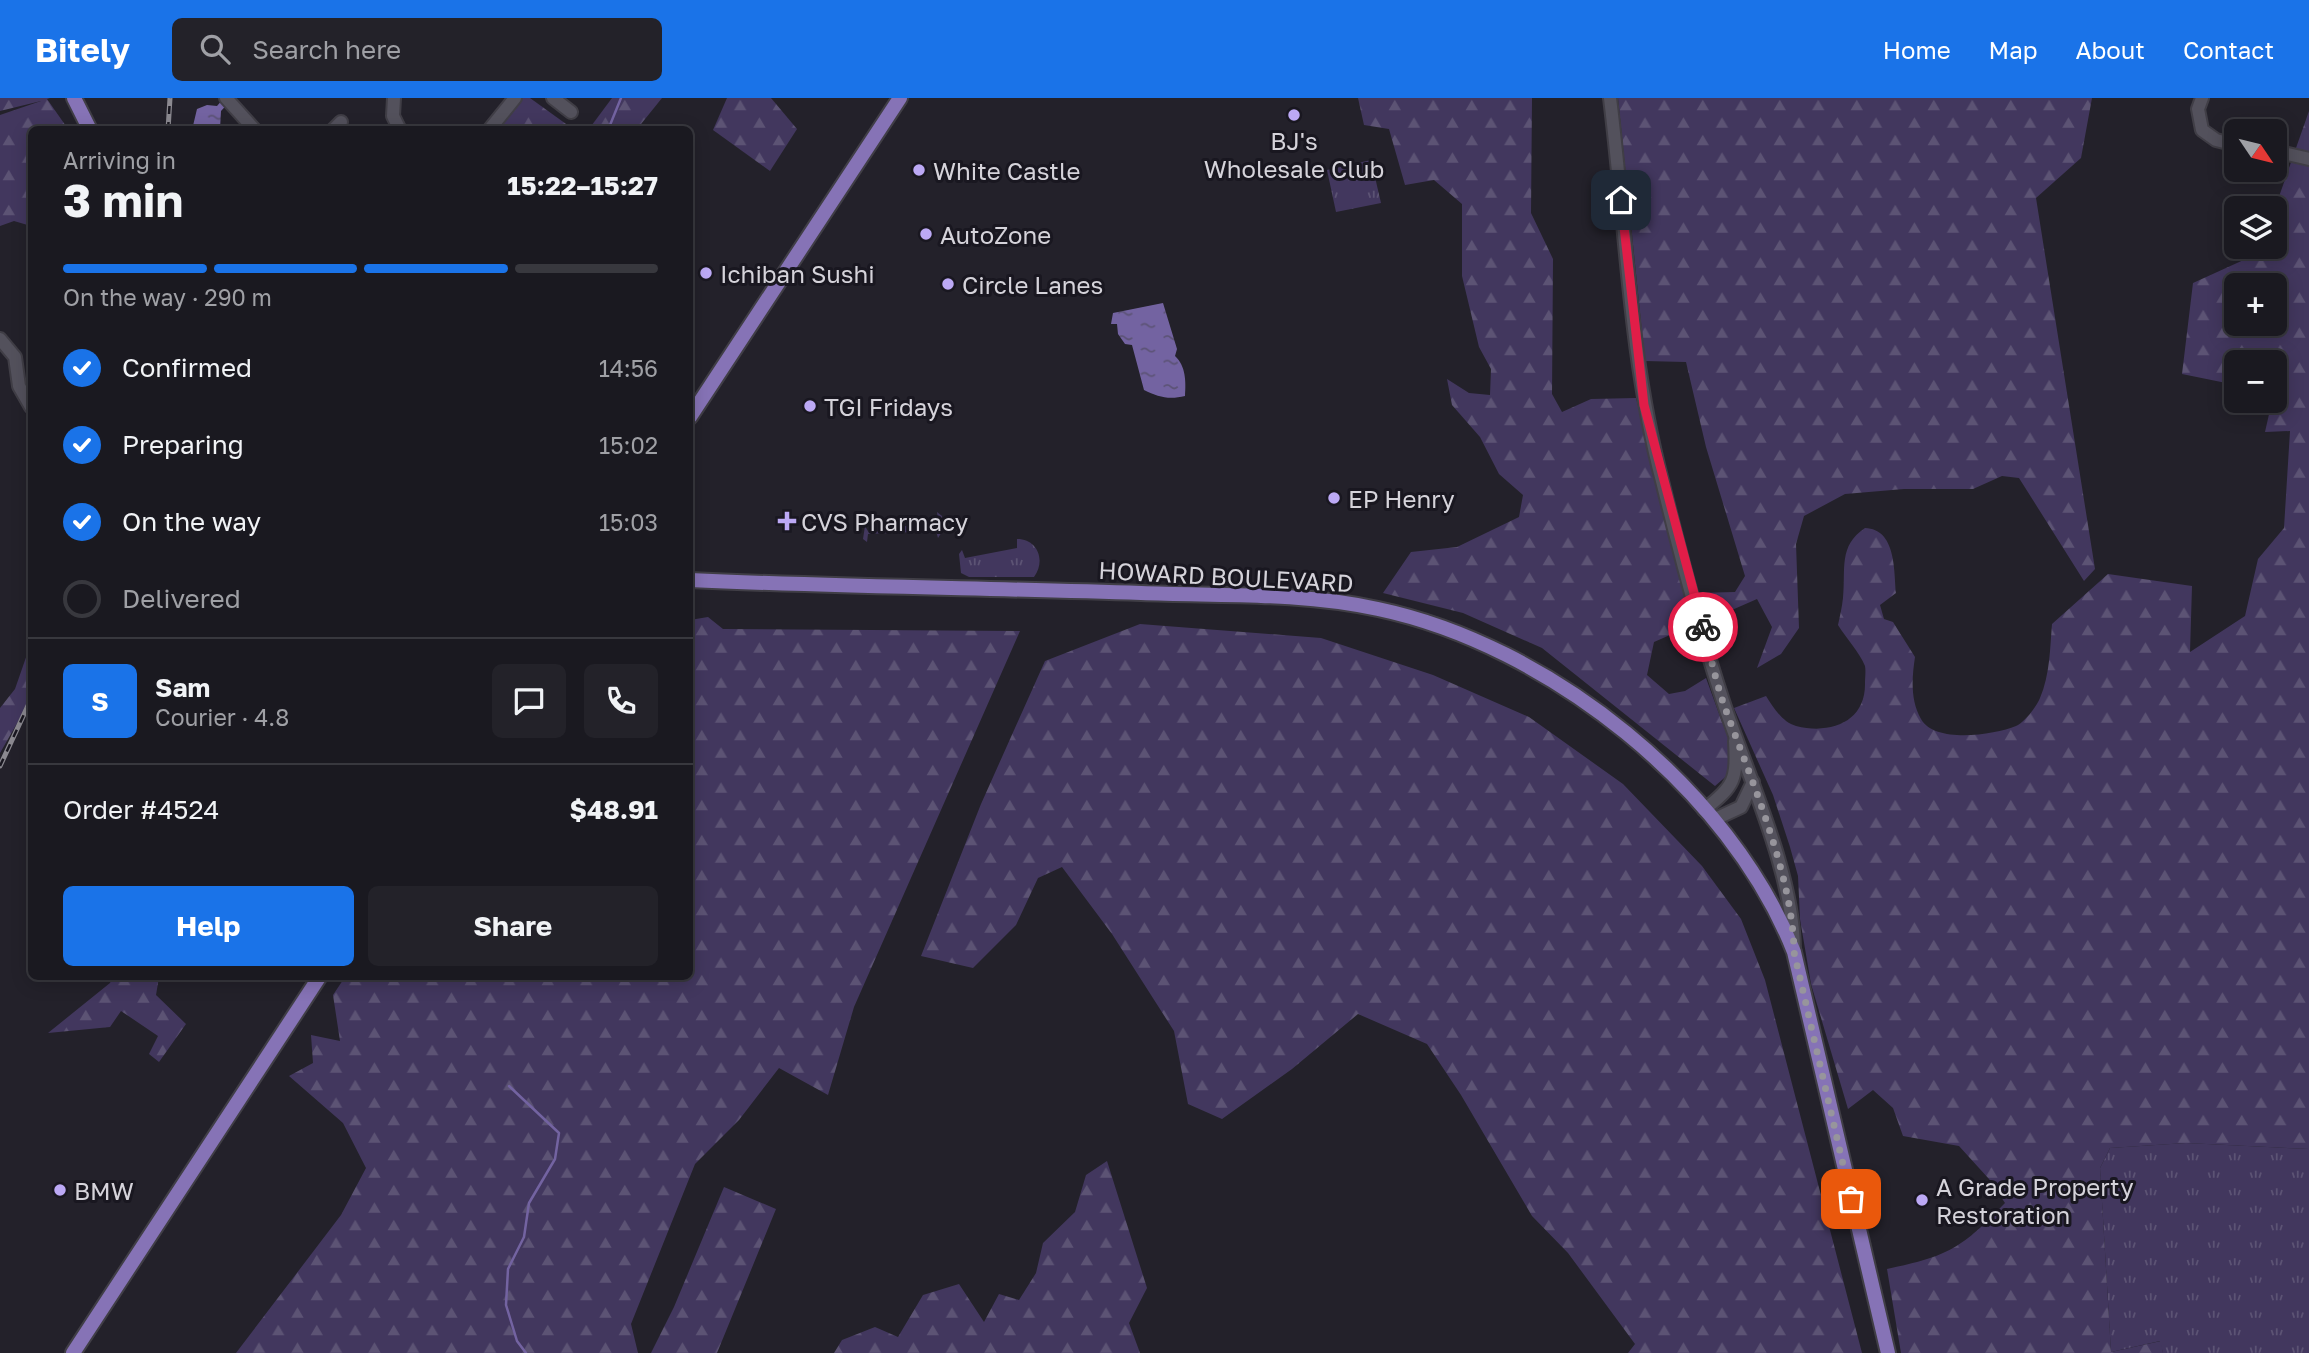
<!DOCTYPE html>
<meta charset="utf-8">
<style>
body{margin:0;font-family:"Golos Text",sans-serif;background:#232229;color:#f1f3f6;height:100vh;display:flex;flex-direction:column;font-size:26px;white-space:nowrap}
*{box-sizing:border-box;margin:0}
p{font-size:23px;color:#9fa0a5}
.icon{flex:none;width:38px;height:38px;fill:none;stroke:currentColor;stroke-width:2;stroke-linecap:round;stroke-linejoin:round}
.map{position:relative;flex:1;overflow:hidden}
.drawer{position:absolute;left:28px;top:28px;width:665px;height:854px;display:flex;flex-direction:column;background:#1a1920;border-radius:10px;box-shadow:0 4px 18px #0003,0 0 0 2px #38383e}
.drawer>*{flex:none}
.needle{width:46px;rotate:125deg}
.fabs{position:absolute;left:2224px;top:21px;display:grid;gap:14px}
.fabs a{display:grid;place-items:center;width:63px;height:63px;border-radius:10px;background:#1a1920;box-shadow:0 4px 18px #0003,0 0 0 2px #38383e;font-size:35px}
.pin{position:absolute;display:grid;place-items:center;width:60px;height:60px;color:#fff;margin:-30px;border-radius:14px;box-shadow:0 4px 10px #0006}
.courier{position:absolute;display:grid;place-items:center;width:70px;height:70px;margin:-35px;border:5px solid #e11d48;border-radius:50%;background:#fff;color:#222;box-shadow:0 2px 9px #0007}
.summary em{font-style:normal;font-weight:700}
.summary div{display:flex;flex-direction:column-reverse}
.summary{display:flex;align-items:center;justify-content:space-between;height:119px;padding:0 35px}
h1{font-size:46px;font-weight:700;line-height:52px}
.bar{display:grid;grid-template-columns:repeat(4,1fr);gap:10px 7px;align-content:center;height:84px;padding:0 35px}
.bar i{height:9px;border-radius:5px;background:#38383e}
.bar .selected{background:#1a73e8}
.bar p{grid-column:span 4}
.line{display:flex;align-items:center;gap:18px;padding:0 35px;border-top:2px solid #38383e}
.line div{flex:1}
.round{display:grid;place-items:center;flex:none;width:74px;height:74px;border-radius:10px;background:#232229}
ol{padding:0 35px;list-style:none}
li{display:flex;align-items:center;gap:21px;height:77px}
li p{margin-inline-start:auto}
li .icon{padding:7px;border-radius:50%;background:#1a73e8;color:#fff;stroke-width:4}
li:last-child{color:#9fa0a5}
li i{width:38px;height:38px;border:4px solid #38383e;border-radius:50%}
.cta{display:flex;gap:14px;margin-top:auto;padding:14px 35px}
.cta a{flex:1;height:80px;border-radius:10px;background:#1a73e8;color:#fff;font-size:28px;font-weight:700;line-height:80px;text-align:center}
.cta a+a{background:#232229;color:#f1f3f6}
header{display:flex;align-items:center;gap:42px;box-sizing:border-box;height:98px;padding:0 35px;background:#1a73e8;color:#fff}
header strong{font-size:33px}
nav{display:flex;gap:38px;margin-inline-start:auto;font-size:24px}
.search{width:490px;height:63px;background:#232229;display:flex;align-items:center;gap:18px;box-sizing:border-box;padding:0 24px;border-radius:10px;color:#9fa0a5;font-size:26px}
.map>svg:first-child{display:block}
.grass{fill:url(#grass-tufts)}
.forest{fill:url(#forest-firs);fill-rule:evenodd}
.water{fill:url(#water-ripples)}
.lines{fill:none;stroke-linecap:round;stroke-linejoin:round}
.stream{stroke:#7363a1;stroke-width:2.5}
.minor-casing{stroke:#403e46;stroke-width:16}
.major-casing{stroke:#403e46;stroke-width:18}
.minor{stroke:#53515c;stroke-width:12}
.major{stroke:#8673b6;stroke-width:14}
.rail-casing{stroke:#8b8990;stroke-width:5}
.rail{stroke:#191720;stroke-width:2.5;stroke-dasharray:8;stroke-linecap:butt}
.done{stroke:#97959c;stroke-width:7;stroke-dasharray:0 12.6}
.route{stroke:#e11d48;stroke-width:9}
.poi-dot{fill:#bca9f5;stroke:#191720;stroke-width:2.5}
.labels{text-anchor:middle;dominant-baseline:central;stroke-width:6;stroke-linejoin:round;paint-order:stroke}
.poi-label{font-size:24px;fill:#d5d3da;stroke:#191720;text-anchor:start}
.street-label{font-size:24px;fill:#d5d3da;stroke:#191720}
</style>
<header>
<strong>Bitely</strong>
<div class="search"><svg class="icon" aria-label="search" viewBox="0 0 24 24"><circle cx="10" cy="10" r="6"/><path d="M15 15l6 6"/></svg>Search here</div>
<nav><a>Home</a><a>Map</a><a>About</a><a>Contact</a></nav>
</header>
<div class="map">
<svg width="2309" height="1255" viewBox="0 0 2309 1255">
<defs>
<pattern id="grass-tufts" width="24" height="20" patternUnits="userSpaceOnUse" patternTransform="scale(1.75)"><rect width="24" height="20" fill="#42375e"/><path d="M3 7l-1-3M5 7V3M7 7l1-3M15 17l-1-3M17 17v-4M19 17l1-3" fill="none" stroke="#5c5374"/></pattern>
<pattern id="forest-firs" width="22" height="20" patternUnits="userSpaceOnUse" patternTransform="scale(1.75)"><rect width="22" height="20" fill="#42375e"/><path d="M5 1l3.5 6h-7zM16 11l3.5 6h-7z" fill="#5c5374"/></pattern>
<pattern id="water-ripples" width="26" height="14" patternUnits="userSpaceOnUse" patternTransform="scale(1.75)"><rect width="26" height="14" fill="#7363a1"/><path d="M2 4q2-2 4 0t4 0M15 11q2-2 4 0t4 0" fill="none" stroke="#5c5376"/></pattern>
</defs>
<rect width="100%" height="100%" fill="#23212a"/>
<g class="grass">
<polygon points="1371,62 1381,105 1336,114 1327,72"/>
<polygon points="937,414 942,418 943,432 938,440 936,433 868,436 867,444 863,441 865,428 869,435 938,422"/>
<path d="M1017,441C1038,441 1046,463 1034,479H969L961,475L959,456L962,452L965,460L1017,450Z"/>
<polygon points="2186,1045 2309,1051 2309,1255 2163,1255 2160,1243 2111,1254 2100,1070 2110,1050"/>
</g>
<g class="forest">
<polygon points="0,0 50,0 47,1 68,31 32,32 31,128 14,123 0,128 0,17 41,3 0,13"/>
<polygon points="521,0 530,0 573,31 497,32"/>
<polygon points="612,0 662,0 637,31 589,31"/>
<polygon points="727,0 771,0 797,31 770,73 713,32"/>
<polygon points="1358,0 1532,0 1531,115 1553,161 1552,296 1562,314 1591,301 1636,300 1693,527 1654,544 1647,577 1669,596 1685,593 1706,580 1722,624 1732,635 1730,675 1715,688 1542,550 1463,515 1383,495 1411,454 1457,449 1519,419 1523,397 1499,376 1480,339 1452,307 1447,281 1469,295 1490,297 1491,271 1479,249 1462,178 1462,106 1434,82 1405,87 1389,31 1364,27"/>
<polygon points="1618,0 2092,0 2081,60 2036,100 2095,471 2084,483 2019,380 2002,378 1973,391 1904,391 1845,396 1804,418 1796,446 1799,530 1781,556 1757,570 1772,529 1757,501 1709,522 1697,495 1735,494 1745,478 1706,349 1686,264 1645,263"/>
<path d="M2309,13V1051L2186,1045L2110,1050L2100,1070L2111,1254L2161,1243L2163,1255H1901L1887,1171C1949,1158 1962,1150 2005,1105L1989,1081L1959,1048L1903,1038L1893,1010L1873,992L1848,1011L1811,886L1800,821L1798,778L1790,749L1773,697L1734,610L1766,598C1773,609 1783,625 1796,628C1832,637 1866,623 1865,585C1865,580 1866,573 1865,568C1860,555 1846,540 1838,527C1840,518 1842,509 1843,500C1846,471 1838,448 1865,430C1896,431 1894,472 1896,495L1880,507L1884,521L1893,524L1915,559C1912,579 1910,602 1921,621C1935,646 1994,637 2016,628C2024,625 2037,608 2040,600C2050,577 2050,550 2052,526L2108,476L2192,488L2190,554L2245,518L2258,461L2284,430L2290,333L2265,334L2272,303H2275V264H2236V287L2182,276L2193,185L2259,155L2261,149H2275V110ZM2236,187H2275V226H2236Z"/>
<polygon points="708,519 723,531 1020,533 854,909 828,997 779,970 739,1022 695,1066 631,1226 638,1255 236,1255 341,1117 366,1070 343,1025 289,978 313,965 311,937 340,943 333,897 345,879 690,878 690,522"/>
<polygon points="1140,526 1321,540 1433,577 1529,619 1623,686 1702,768 1741,821 1765,882 1862,1255 1628,1255 1635,1246 1568,1155 1532,1118 1461,997 1427,946 1358,916 1292,971 1222,1021 1188,1006 1174,933 1112,836 1062,769 1038,780 1016,827 973,870 921,858 981,706 1045,563"/>
<polygon points="31,545 31,601 0,655 0,610 15,591"/>
<polygon points="113,879 159,879 156,897 186,926 159,964 149,956 158,938 121,913 110,929 48,935 110,885"/>
<polygon points="1107,1063 1147,1190 1129,1225 1140,1255 834,1255 842,1242 875,1229 898,1239 923,1197 959,1186 984,1224 999,1196 1019,1202 1036,1175 1043,1145 1075,1114 1086,1077"/>
<polygon points="724,1089 776,1111 717,1255 651,1255 674,1209"/>
</g>
<g class="water">
<polygon points="224,0 233,0 221,13 220,31 192,32 197,11 207,7 217,8"/>
<path d="M1163,205L1177,251L1175,258C1186,268 1186,284 1185,298C1169,302 1158,299 1144,292L1132,247L1125,246L1118,236L1117,226H1111L1113,215Z"/>
</g>
<g class="lines">
<g class="stream">
<polyline points="608,32 621,0"/>
<polyline points="509,988 559,1035 555,1061 529,1105 524,1139 508,1171 506,1207 517,1243 526,1255"/>
</g>
<defs>
<g id="minor">
<polyline points="226,0 255,32"/>
<polyline points="394,0 393,18 400,32"/>
<polyline points="553,0 571,14"/>
<path d="M1610,0C1626,128 1629,258 1662,383C1680,456 1699,531 1723,603C1747,677 1793,773 1794,851"/>
<polyline points="2202,0 2198,11 2202,32 2216,42 2236,47"/>
<polyline points="333,32 341,24"/>
<polyline points="489,32 515,0"/>
<polyline points="2275,53 2309,61"/>
<polyline points="0,241 15,259 19,288 31,309"/>
<path d="M1704,712C1735,687 1737,682 1735,643"/>
<polyline points="1713,722 1741,709 1753,684"/>
</g>
<g id="major">
<polyline points="74,0 90,32"/>
<polyline points="690,319 900,0"/>
<path d="M690,482C840,489 990,490 1141,495C1219,498 1301,494 1378,511C1549,547 1730,691 1794,854L1888,1255"/>
<polyline points="73,1255 320,878"/>
</g>
</defs>
<use href="#minor" class="minor-casing"/>
<use href="#major" class="major-casing"/>
<use href="#minor" class="minor"/>
<use href="#major" class="major"/>
<defs>
<g id="rail">
<polyline points="168,32 170,0"/>
<polyline points="0,668 32,599"/>
</g>
</defs>
<use href="#rail" class="rail-casing"/>
<use href="#rail" class="rail"/>
</g>
<g class="lines">
<path class="done" d="M1703,529C1710,555 1715,581 1724,607C1750,679 1793,777 1794,854L1851,1101"/>
<polyline class="route" points="1621,102 1644,307 1703,529"/>
</g>
<g class="poi-dot">
<circle cx="1294" cy="17" r="7"/>
<circle cx="919" cy="72" r="7"/>
<circle cx="926" cy="136" r="7"/>
<circle cx="706" cy="175" r="7"/>
<circle cx="948" cy="186" r="7"/>
<circle cx="810" cy="308" r="7"/>
<circle cx="1334" cy="400" r="7"/>
<path d="M783.5 412.5h7v7h7v7h-7v7h-7v-7h-7v-7h7z"/>
<circle cx="60" cy="1092" r="7"/>
<circle cx="1922" cy="1102" r="7"/>
</g>
<g class="labels">
<g class="poi-label">
<text x="1294" y="42" text-anchor="middle">BJ's<tspan x="1294" dy="28">Wholesale Club</tspan></text>
<text x="933" y="72">White Castle</text>
<text x="940" y="136">AutoZone</text>
<text x="720" y="175">Ichiban Sushi</text>
<text x="962" y="186">Circle Lanes</text>
<text x="824" y="308">TGI Fridays</text>
<text x="1348" y="400">EP Henry</text>
<text x="801" y="423">CVS Pharmacy</text>
<text x="1936" y="1088">A Grade Property<tspan x="1936" dy="28">Restoration</tspan></text>
<text x="74" y="1092">BMW</text>
</g>
<g class="street-label">
<text transform="translate(1226 478) rotate(3)">HOWARD BOULEVARD</text>
</g>
</g>
</svg>
<div class="fabs">
<a><svg class="needle" viewBox="-14 -14 28 28"><path d="M0-13l5 13h-10z" fill="#e53935"/><path d="M0 13l5-13h-10z" fill="#9fa0a5"/></svg></a>
<a><svg class="icon" aria-label="layers" viewBox="0 0 24 24"><path d="M12 4l9 5-9 5-9-5zM3 14l9 5 9-5"/></svg></a>
<a>+</a>
<a>−</a>
</div>
<div class="pin" style="left:1851px;top:1101px;background:#ea580c"><svg class="icon" aria-label="bag" viewBox="0 0 24 24"><path d="M5 8h14l-1 12H6zM9 8a3 3 0 0 1 6 0"/></svg></div>
<div class="pin" style="left:1621px;top:102px;background:#1f2937"><svg class="icon" aria-label="home" viewBox="0 0 24 24"><path d="M3 11l9-7 9 7M6 9v11h12V9"/></svg></div>
<div class="courier" style="left:1703px;top:529px"><svg class="icon" aria-label="bike" viewBox="0 0 24 24"><circle cx="6" cy="16" r="4"/><circle cx="18" cy="16" r="4"/><path d="M6 16l4-8h5l3 8M10 8l3 8H6M13 5h3"/></svg></div>
<section class="drawer">
<div class="summary"><div><h1>3 min</h1><p>Arriving in</p></div><em>15:22–15:27</em></div>
<div class="bar"><i class="selected"></i><i class="selected"></i><i class="selected"></i><i></i><p>On the way · 290 m</p></div>
<ol>
<li><svg class="icon" aria-label="check" viewBox="0 0 24 24"><path d="M5 12l5 5 9-10"/></svg>Confirmed<p>14:56</p></li>
<li><svg class="icon" aria-label="check" viewBox="0 0 24 24"><path d="M5 12l5 5 9-10"/></svg>Preparing<p>15:02</p></li>
<li><svg class="icon" aria-label="check" viewBox="0 0 24 24"><path d="M5 12l5 5 9-10"/></svg>On the way<p>15:03</p></li>
<li><i></i>Delivered</li>
</ol>
<div class="line" style="height:126px"><b class="round" style="background:#1a73e8;color:#fff">S</b><div><b>Sam</b><p>Courier · 4.8</p></div><a class="round"><svg class="icon" aria-label="chat" viewBox="0 0 24 24"><path d="M4 5h16v11H9l-5 4z"/></svg></a><a class="round"><svg class="icon" aria-label="phone" viewBox="0 0 24 24"><path d="M5 4h4l2 5-3 2q2 4 5 5l2-3 5 2v4C11 20 4 13 5 4z"/></svg></a></div>
<div class="line" style="height:91px"><div>Order #4524</div><b>$48.91</b></div>
<div class="cta"><a>Help</a><a>Share</a></div>
</section>
</div>
